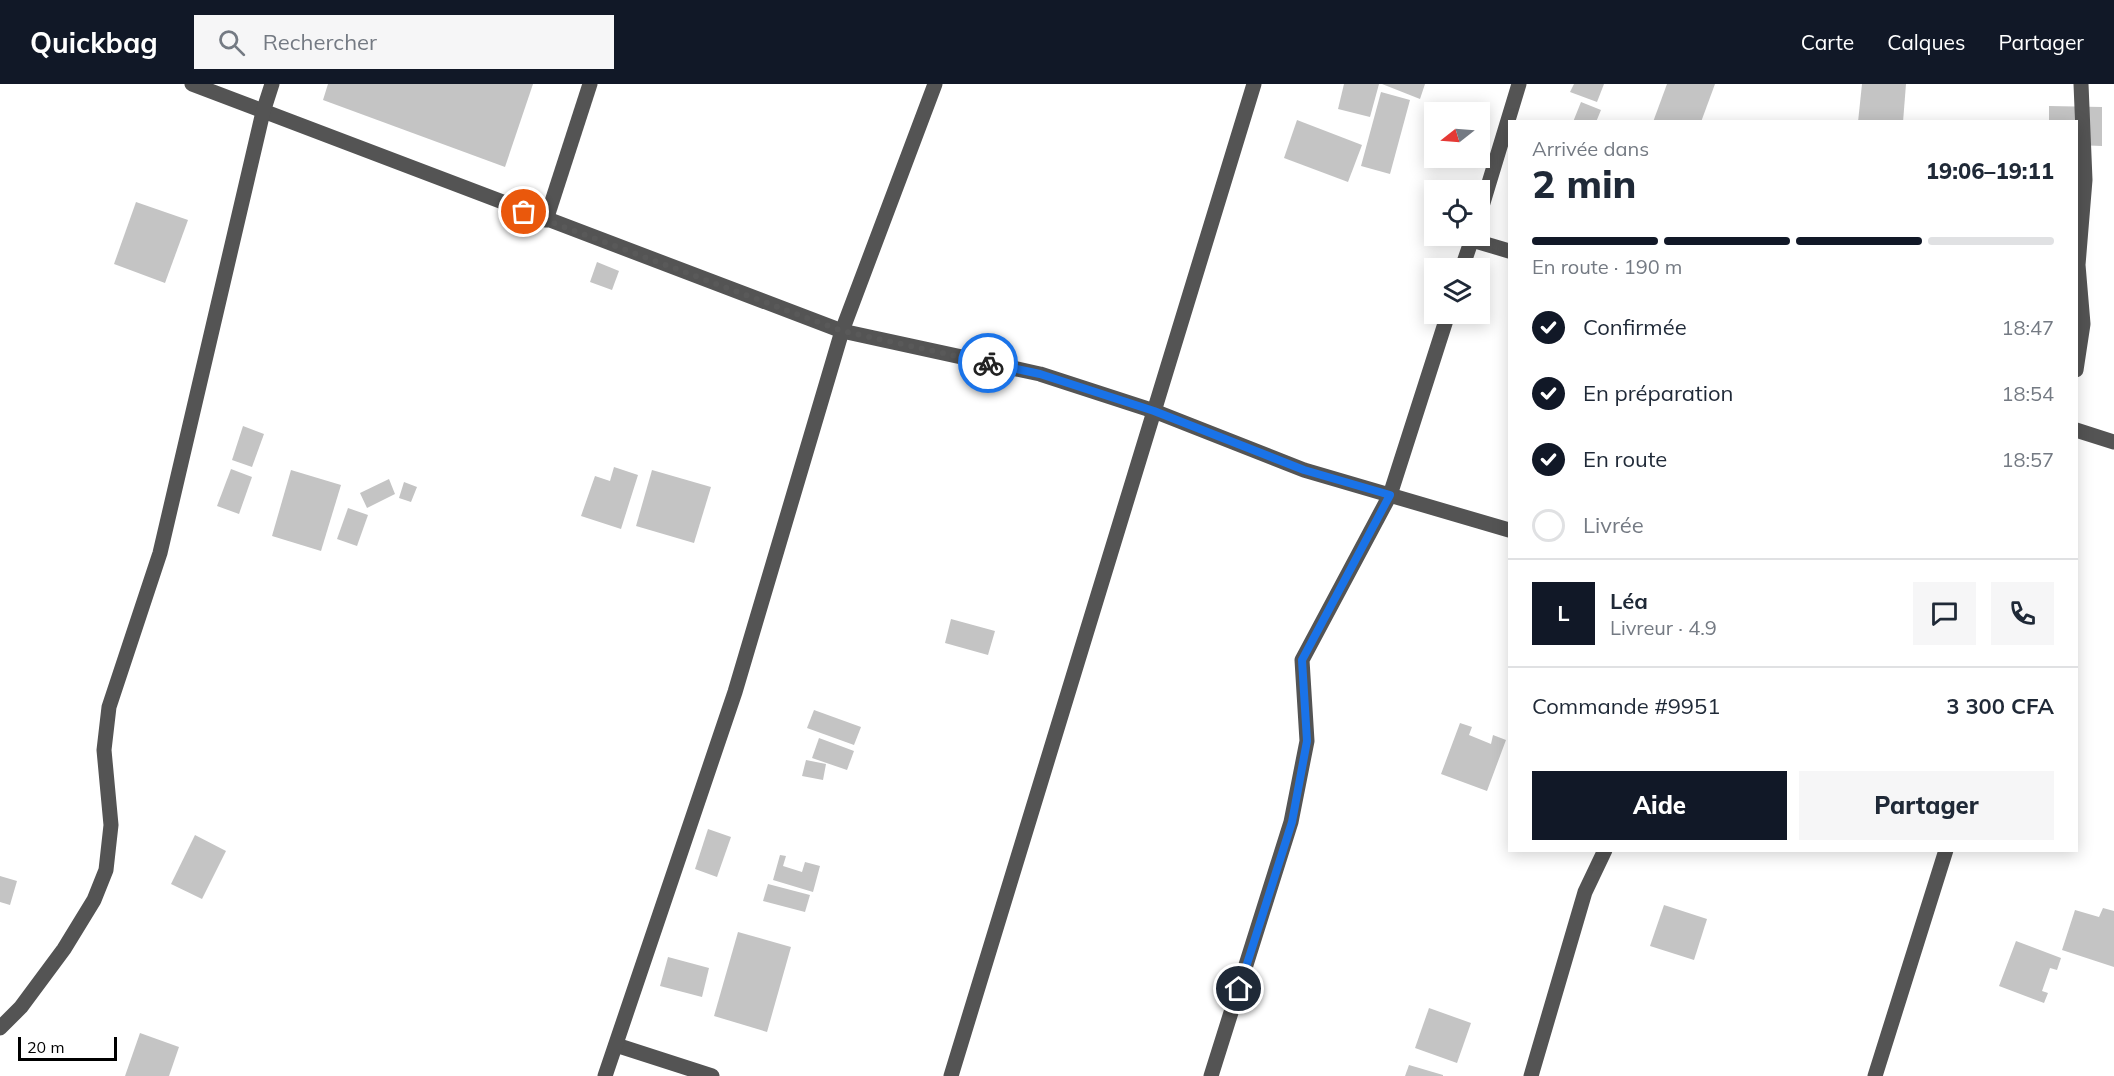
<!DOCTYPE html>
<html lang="fr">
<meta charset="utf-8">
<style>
body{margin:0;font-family:Mulish,sans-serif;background:#f6f6f7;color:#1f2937;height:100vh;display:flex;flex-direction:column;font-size:22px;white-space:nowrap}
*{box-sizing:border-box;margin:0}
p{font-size:20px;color:#747a83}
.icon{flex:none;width:33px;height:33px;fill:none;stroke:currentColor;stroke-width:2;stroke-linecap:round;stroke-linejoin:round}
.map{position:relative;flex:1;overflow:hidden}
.side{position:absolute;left:1508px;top:36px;width:570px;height:732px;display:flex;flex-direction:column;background:#fff;border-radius:0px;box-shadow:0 3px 15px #0003}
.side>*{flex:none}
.needle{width:39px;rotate:253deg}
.fabs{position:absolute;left:1424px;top:18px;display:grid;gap:12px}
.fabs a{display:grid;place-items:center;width:66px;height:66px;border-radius:0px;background:#fff;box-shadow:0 3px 15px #0003;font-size:30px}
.scale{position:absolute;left:18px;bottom:15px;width:99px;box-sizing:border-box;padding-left:6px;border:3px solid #000;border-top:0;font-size:16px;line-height:21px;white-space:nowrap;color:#000;-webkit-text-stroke:4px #fff;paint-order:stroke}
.pin{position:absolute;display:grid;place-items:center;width:51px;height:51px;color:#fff;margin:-26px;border:3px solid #fff;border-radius:50%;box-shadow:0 2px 6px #0007}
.courier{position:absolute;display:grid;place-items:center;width:60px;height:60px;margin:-30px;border:4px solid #1a73e8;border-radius:50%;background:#fff;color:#222;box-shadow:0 2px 8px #0007}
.summary em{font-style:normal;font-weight:800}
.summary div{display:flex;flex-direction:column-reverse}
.summary{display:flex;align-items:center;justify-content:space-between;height:102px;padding:0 24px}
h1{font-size:39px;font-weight:800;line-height:45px}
.bar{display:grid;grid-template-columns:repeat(4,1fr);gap:9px 6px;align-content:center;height:72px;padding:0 24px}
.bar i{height:8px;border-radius:4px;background:#e0e1e3}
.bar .on{background:#111827}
.bar p{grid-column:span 4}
.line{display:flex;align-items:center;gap:15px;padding:0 24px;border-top:2px solid #e0e1e3}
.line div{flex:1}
.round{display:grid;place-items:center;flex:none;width:63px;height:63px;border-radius:0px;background:#f6f6f7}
ol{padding:0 24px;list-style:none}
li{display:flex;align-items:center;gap:18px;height:66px}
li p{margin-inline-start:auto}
li .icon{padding:6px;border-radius:50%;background:#111827;color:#fff;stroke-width:4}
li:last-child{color:#747a83}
li i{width:33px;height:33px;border:3px solid #e0e1e3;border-radius:50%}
.cta{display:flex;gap:12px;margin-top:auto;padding:12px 24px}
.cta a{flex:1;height:69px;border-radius:0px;background:#111827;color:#fff;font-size:24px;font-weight:800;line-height:69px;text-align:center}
.cta a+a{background:#f6f6f7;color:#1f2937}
header{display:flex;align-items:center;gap:36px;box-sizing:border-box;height:84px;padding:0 30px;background:#111827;color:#fff}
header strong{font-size:28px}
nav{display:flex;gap:33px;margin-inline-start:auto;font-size:21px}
.search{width:420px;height:54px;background:#f6f6f7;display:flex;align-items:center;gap:15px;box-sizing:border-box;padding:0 21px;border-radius:0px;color:#747a83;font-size:22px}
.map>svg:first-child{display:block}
.building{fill:#c4c4c4}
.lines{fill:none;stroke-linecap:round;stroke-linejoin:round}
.minor{stroke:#545454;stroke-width:15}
.done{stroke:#595959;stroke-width:6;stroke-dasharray:0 10.8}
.route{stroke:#1a73e8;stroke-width:8}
</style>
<header>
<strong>Quickbag</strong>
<div class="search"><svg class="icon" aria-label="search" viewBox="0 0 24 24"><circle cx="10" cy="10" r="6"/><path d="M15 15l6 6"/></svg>Rechercher</div>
<nav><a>Carte</a><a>Calques</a><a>Partager</a></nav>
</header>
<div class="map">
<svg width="2114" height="992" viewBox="0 0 2114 992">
<rect width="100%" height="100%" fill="#fff"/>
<g class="building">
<polygon points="328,0 533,0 505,83 323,16"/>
<polygon points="1344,0 1379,0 1370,33 1338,25"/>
<polygon points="1382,0 1425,0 1420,15"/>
<polygon points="1574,0 1604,0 1597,18 1570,8"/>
<polygon points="1667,0 1715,0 1701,38 1653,38"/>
<polygon points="1862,0 1906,0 1903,38 1858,38"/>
<polygon points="1381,8 1410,16 1390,90 1361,82"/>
<polygon points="1581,18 1601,26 1596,38 1573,38"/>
<polygon points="2049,22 2102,23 2102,62 2076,61 2076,38 2049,38"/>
<polygon points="1297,36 1362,61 1348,98 1284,74"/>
<polygon points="136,118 188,136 165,199 114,180"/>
<polygon points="597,178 619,187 612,206 590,198"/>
<polygon points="243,342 264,350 252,383 232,376"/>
<polygon points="614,383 638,391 621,445 581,432 595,392 610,397"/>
<polygon points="231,385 252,393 239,430 217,422"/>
<polygon points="291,386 341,401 321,467 272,452"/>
<polygon points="652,386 711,403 694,459 636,442"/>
<polygon points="389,395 395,410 367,424 360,409"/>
<polygon points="404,398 417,403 411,418 399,414"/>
<polygon points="348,424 368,431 357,462 337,455"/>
<polygon points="951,535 995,547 988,571 945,559"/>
<polygon points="814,626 861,643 854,661 807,644"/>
<polygon points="1460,639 1472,643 1469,651 1491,660 1493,651 1506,656 1487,707 1441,690"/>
<polygon points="819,654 854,667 847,686 812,674"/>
<polygon points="806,676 826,680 823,696 802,692"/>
<polygon points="708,745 731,753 717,793 695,785"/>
<polygon points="195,751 226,767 202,815 171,800"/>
<polygon points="780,771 786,772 783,782 802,788 805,778 820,782 813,808 773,796"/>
<polygon points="0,792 17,797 10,821 0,818"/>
<polygon points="768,800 810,811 805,828 763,817"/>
<polygon points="1664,821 1707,835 1694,876 1650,862"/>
<polygon points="2103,824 2114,827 2114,883 2062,866 2075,826 2099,833"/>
<polygon points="738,848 791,863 767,948 714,932"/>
<polygon points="2016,857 2061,874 2057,886 2050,884 2042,907 2048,909 2044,919 1999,902"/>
<polygon points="668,873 709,884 702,913 660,902"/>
<polygon points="1429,924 1471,939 1457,979 1415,964"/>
<polygon points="140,949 179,963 169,992 125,992"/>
<polygon points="1409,981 1443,991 1443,992 1405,992"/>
</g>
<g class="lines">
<g class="minor">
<polyline points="192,0 842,247 1040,290 1154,327 1304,386 1509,446"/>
<polyline points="1479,132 1519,0"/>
<polyline points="546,136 590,0"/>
<polyline points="1472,156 1509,167"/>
<polyline points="1462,184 1473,152"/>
<polyline points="2076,286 2083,240 2078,181 2085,96 2081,0"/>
<polyline points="2076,346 2114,358"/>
<polyline points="0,944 21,923 64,865 94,816 106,786 111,741 104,666 109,623 160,469 263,28 272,0"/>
<polyline points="616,961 712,992"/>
<polyline points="605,992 735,608 842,247 935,0"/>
<polyline points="951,992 1254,0"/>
<polyline points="1211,992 1291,738 1307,657 1302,576 1390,411 1448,230"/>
<polyline points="1531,992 1585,808 1605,766"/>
<polyline points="1875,992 1946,766"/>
</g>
</g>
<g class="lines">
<polyline class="done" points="524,128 842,247 988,279"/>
<polyline class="route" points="988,279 1040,290 1154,327 1304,386 1390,411 1302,576 1307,657 1292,738 1239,905"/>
</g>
</svg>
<div class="fabs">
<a><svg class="needle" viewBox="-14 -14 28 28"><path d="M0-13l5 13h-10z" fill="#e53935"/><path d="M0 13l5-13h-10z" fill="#747a83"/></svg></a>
<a><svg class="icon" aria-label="locate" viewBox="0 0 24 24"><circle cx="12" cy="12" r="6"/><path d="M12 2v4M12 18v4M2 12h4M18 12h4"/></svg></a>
<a><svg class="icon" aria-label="layers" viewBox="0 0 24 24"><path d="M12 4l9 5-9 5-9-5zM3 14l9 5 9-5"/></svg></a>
</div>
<div class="scale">20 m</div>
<div class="pin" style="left:524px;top:128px;background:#ea580c"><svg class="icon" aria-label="bag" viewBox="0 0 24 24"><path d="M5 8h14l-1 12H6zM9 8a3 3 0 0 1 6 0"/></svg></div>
<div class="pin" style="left:1239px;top:905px;background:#1f2937"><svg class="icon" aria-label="home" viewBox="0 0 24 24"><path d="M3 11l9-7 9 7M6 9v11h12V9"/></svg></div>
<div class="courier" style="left:988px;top:279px"><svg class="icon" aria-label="bike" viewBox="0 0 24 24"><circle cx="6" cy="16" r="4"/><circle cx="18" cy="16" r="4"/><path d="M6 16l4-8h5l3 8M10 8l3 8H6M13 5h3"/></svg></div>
<section class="side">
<div class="summary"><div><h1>2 min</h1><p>Arrivée dans</p></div><em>19:06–19:11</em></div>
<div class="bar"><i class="on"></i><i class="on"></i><i class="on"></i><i></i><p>En route · 190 m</p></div>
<ol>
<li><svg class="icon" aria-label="check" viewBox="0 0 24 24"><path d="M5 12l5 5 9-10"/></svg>Confirmée<p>18:47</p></li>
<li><svg class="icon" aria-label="check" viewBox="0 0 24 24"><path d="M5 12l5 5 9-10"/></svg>En préparation<p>18:54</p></li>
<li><svg class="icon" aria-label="check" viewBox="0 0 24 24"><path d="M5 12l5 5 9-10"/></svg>En route<p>18:57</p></li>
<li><i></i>Livrée</li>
</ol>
<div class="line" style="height:108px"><b class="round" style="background:#111827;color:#fff">L</b><div><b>Léa</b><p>Livreur · 4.9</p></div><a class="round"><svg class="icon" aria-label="chat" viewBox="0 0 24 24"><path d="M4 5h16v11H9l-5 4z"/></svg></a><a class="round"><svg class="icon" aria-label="phone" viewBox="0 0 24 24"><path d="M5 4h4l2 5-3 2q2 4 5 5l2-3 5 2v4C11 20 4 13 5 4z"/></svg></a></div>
<div class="line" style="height:78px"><div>Commande #9951</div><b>3 300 CFA</b></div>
<div class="cta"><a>Aide</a><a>Partager</a></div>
</section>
</div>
